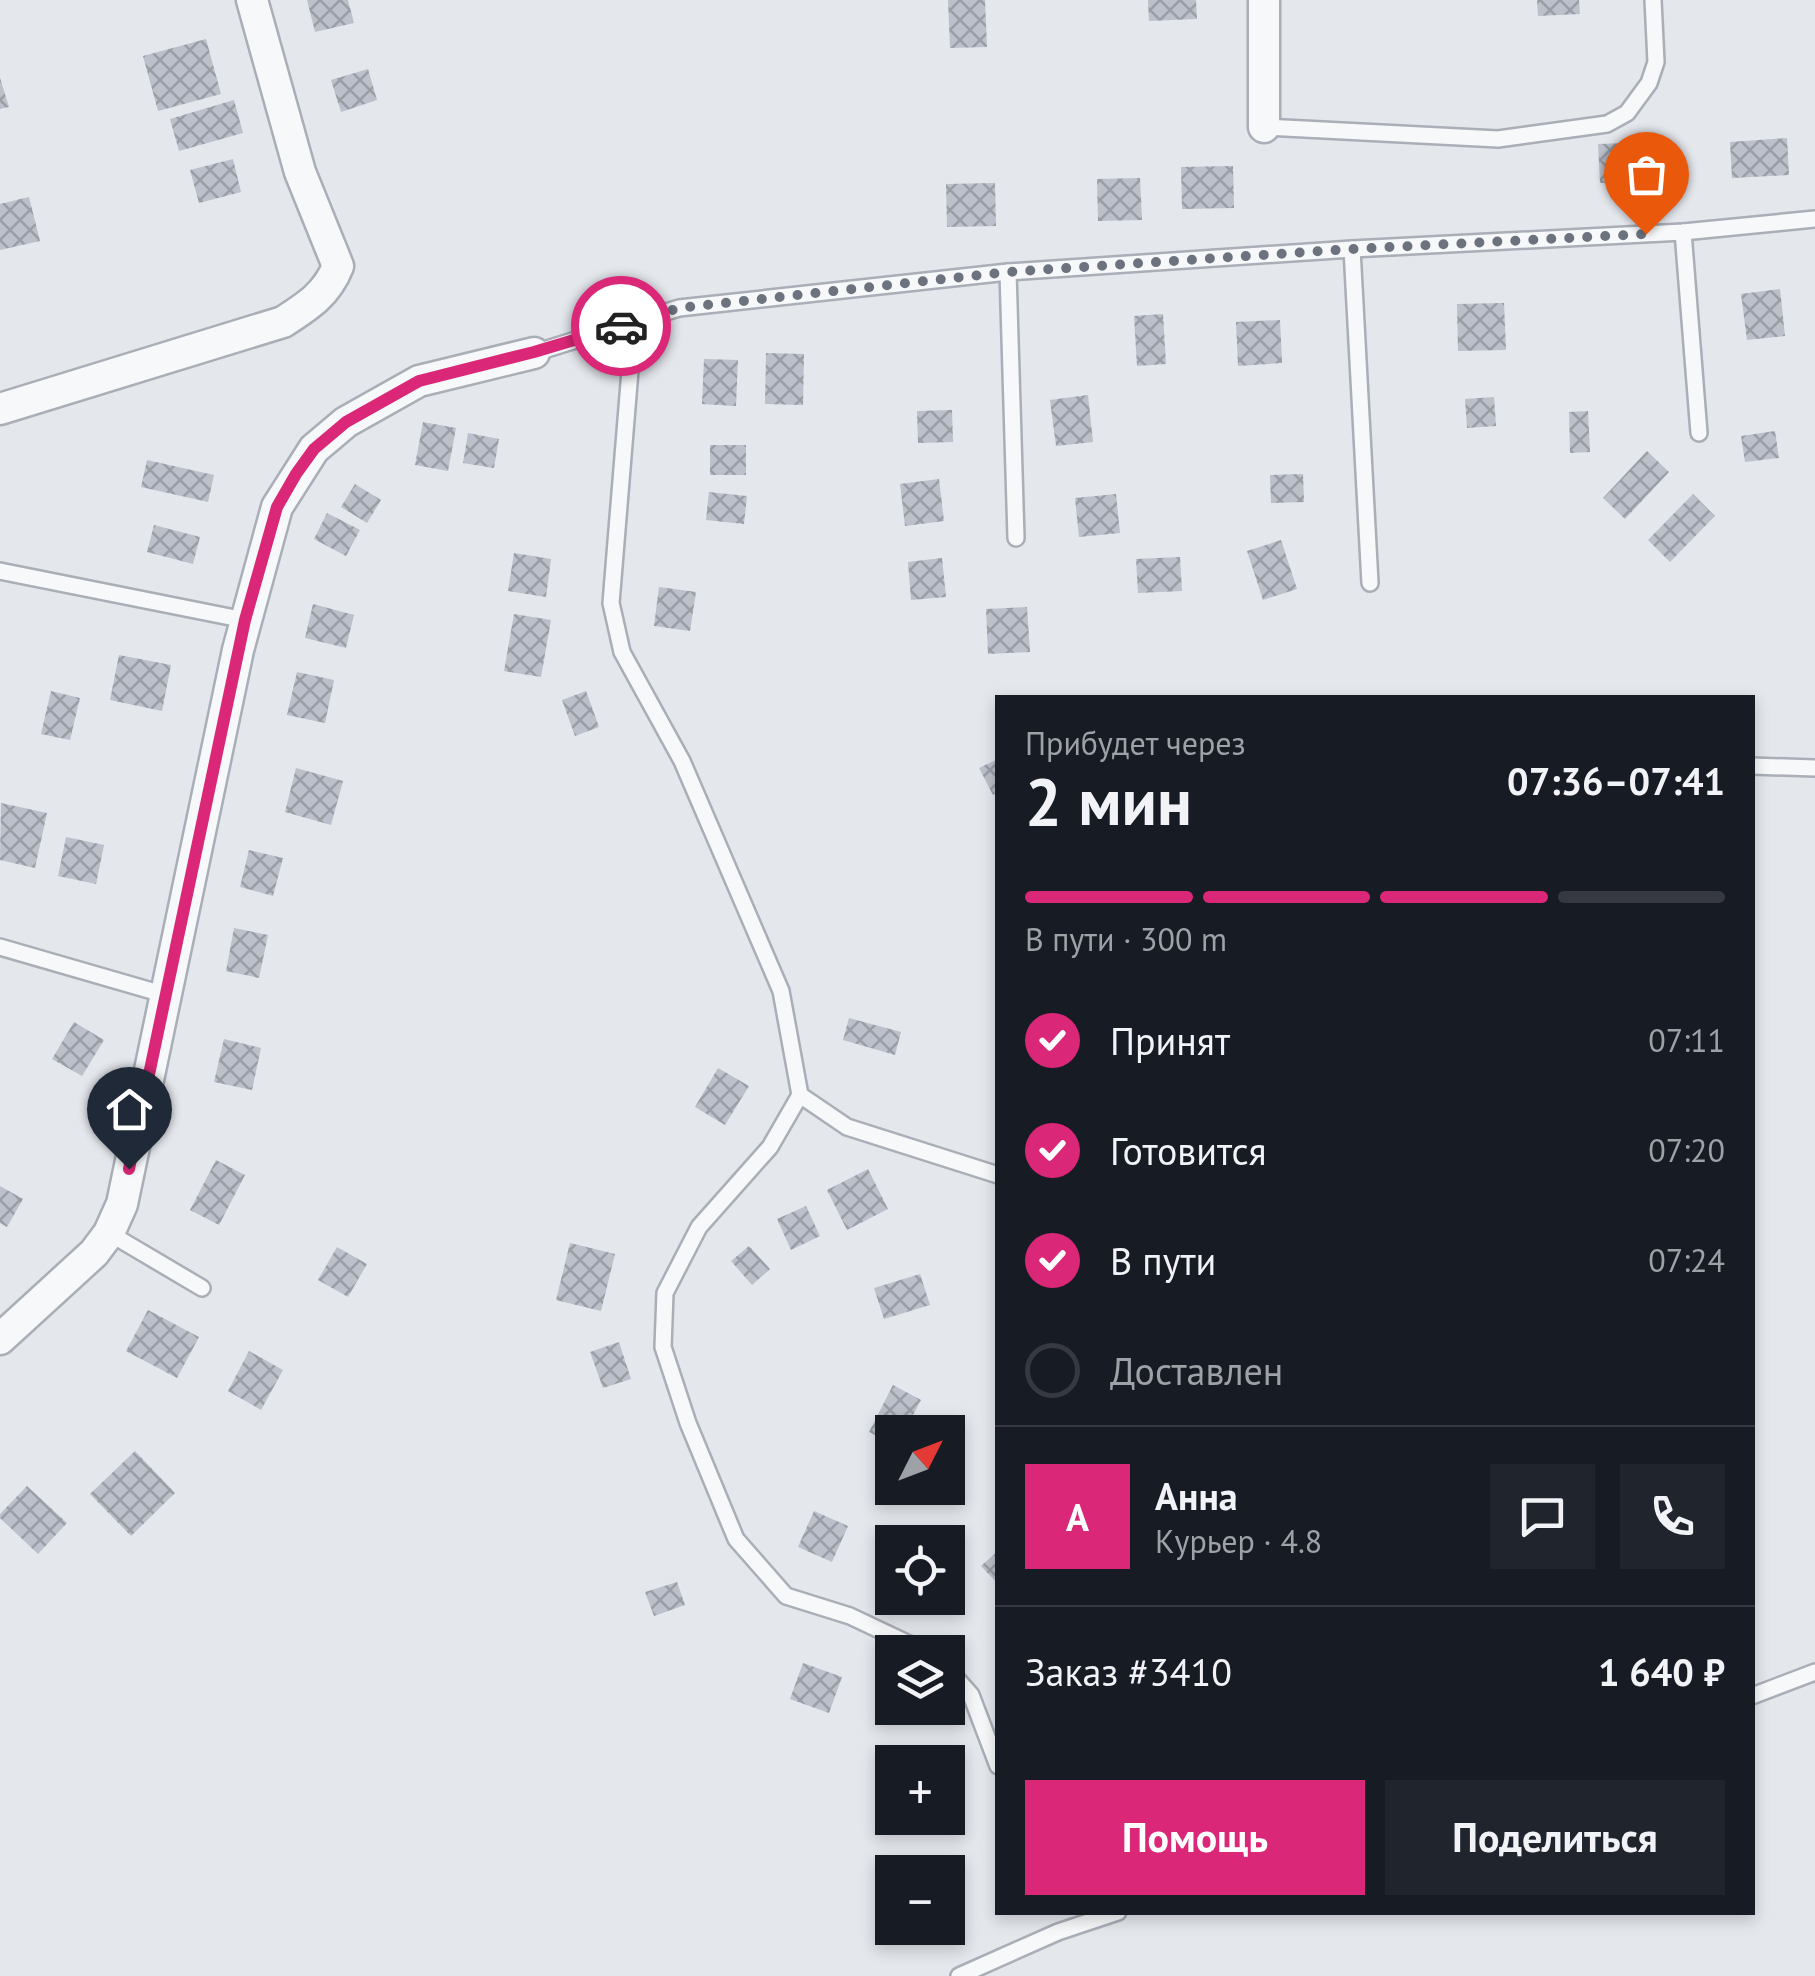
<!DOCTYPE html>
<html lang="ru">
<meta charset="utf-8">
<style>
body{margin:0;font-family:"PT Sans",sans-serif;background:#20242c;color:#f1f3f6;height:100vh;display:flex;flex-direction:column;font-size:38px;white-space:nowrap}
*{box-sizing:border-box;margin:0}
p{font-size:32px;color:#9ea1a6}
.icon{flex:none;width:55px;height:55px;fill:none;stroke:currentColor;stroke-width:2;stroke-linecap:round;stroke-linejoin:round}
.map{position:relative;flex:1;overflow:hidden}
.panel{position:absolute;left:995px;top:695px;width:760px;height:1220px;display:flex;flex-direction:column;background:#171b24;border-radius:0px;box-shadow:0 5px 15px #0003}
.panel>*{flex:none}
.needle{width:65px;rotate:48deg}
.buttons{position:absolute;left:875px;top:1415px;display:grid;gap:20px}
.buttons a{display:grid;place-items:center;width:90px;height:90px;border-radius:0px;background:#171b24;box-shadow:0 5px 15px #0003;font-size:50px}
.pin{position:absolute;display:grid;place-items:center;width:85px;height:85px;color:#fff;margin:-102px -42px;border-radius:50% 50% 50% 0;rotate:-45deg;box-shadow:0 0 10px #0007}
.pin .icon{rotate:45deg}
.courier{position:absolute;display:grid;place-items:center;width:100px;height:100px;margin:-50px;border:8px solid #db2777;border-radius:50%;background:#fff;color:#222;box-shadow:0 2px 12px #0007}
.headline em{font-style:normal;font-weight:600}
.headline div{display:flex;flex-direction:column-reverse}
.headline{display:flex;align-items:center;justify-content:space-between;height:170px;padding:0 30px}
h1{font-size:65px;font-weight:600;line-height:75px}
.bar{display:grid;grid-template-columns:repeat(4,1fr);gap:15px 10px;align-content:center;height:120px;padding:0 30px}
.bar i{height:12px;border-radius:8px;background:#363941}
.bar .selected{background:#db2777}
.bar p{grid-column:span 4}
.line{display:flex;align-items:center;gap:25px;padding:0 30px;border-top:2px solid #363941}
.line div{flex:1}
.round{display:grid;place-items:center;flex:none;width:105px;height:105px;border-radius:0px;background:#20242c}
ol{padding:0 30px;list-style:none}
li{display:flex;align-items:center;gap:30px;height:110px}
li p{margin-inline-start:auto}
li .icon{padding:10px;border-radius:50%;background:#db2777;color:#fff;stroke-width:4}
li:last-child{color:#9ea1a6}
li i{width:55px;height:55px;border:5px solid #363941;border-radius:50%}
.action{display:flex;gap:20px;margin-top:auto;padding:20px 30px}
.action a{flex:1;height:115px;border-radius:0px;background:#db2777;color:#fff;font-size:40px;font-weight:600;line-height:115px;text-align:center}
.action a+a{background:#20242c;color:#f1f3f6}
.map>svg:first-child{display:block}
.building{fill:url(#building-cross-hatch)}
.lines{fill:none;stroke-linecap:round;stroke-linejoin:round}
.service-casing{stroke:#a9aeb7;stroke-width:20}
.minor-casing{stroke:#a9aeb7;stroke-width:35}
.service{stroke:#f7f8fa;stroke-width:15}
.minor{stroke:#f7f8fa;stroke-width:30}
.done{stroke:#6c737f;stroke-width:10;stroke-dasharray:0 18}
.route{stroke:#db2777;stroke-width:12}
</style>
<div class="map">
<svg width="1815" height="1976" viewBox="0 0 1815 1976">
<defs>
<pattern id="building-cross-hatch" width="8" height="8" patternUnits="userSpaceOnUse" patternTransform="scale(2.5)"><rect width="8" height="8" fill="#bbc0ca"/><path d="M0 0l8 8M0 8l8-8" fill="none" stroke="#989da6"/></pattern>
</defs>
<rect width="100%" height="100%" fill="#e4e7ec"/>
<g class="building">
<polygon points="307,0 348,0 354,23 315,32"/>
<polygon points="948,0 985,0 987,47 950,48"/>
<polygon points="1148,0 1196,0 1197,19 1149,21"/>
<polygon points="1537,0 1579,0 1580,14 1538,16"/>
<polygon points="206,39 221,94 158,111 143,56"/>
<polygon points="368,69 377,100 341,112 331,80"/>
<polygon points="0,78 9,107 0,109"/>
<polygon points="234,100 243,133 179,151 170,119"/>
<polygon points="1787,138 1789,175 1732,178 1730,142"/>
<polygon points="1628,143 1630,182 1600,183 1598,144"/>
<polygon points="233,159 241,192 199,203 190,170"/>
<polygon points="1233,166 1234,208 1182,209 1181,167"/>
<polygon points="1140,178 1142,220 1098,221 1097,179"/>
<polygon points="995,183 996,226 947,227 946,184"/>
<polygon points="29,197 40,241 0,250 0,204"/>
<polygon points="1780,289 1785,336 1747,340 1741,294"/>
<polygon points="1504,303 1506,350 1458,351 1457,304"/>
<polygon points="1163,314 1166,364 1137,366 1134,316"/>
<polygon points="1280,320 1282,363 1238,366 1236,322"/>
<polygon points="766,353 804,354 803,405 765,404"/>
<polygon points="704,359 738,360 736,406 702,404"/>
<polygon points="1088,395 1093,442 1056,446 1050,400"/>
<polygon points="1494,397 1496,426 1467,428 1465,399"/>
<polygon points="952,410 953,442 918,443 917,411"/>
<polygon points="1588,411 1590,452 1570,453 1569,412"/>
<polygon points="423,422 456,428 448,471 415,465"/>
<polygon points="1775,431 1779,458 1745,462 1741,436"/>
<polygon points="468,433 499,439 494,468 463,463"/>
<rect x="710" y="445" width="36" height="30"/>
<polygon points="1647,451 1669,472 1625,519 1603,498"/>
<polygon points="147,460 214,475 208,502 141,487"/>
<polygon points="1303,474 1304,502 1271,503 1270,475"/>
<polygon points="939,479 944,521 905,526 900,484"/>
<polygon points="355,484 381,500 367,523 341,507"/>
<polygon points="709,492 747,496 744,524 706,520"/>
<polygon points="1116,494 1120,533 1079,537 1075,498"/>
<polygon points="1693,494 1715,516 1670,562 1648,540"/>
<polygon points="327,513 360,530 346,556 314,539"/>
<polygon points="154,525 200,537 193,564 147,552"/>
<polygon points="1281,540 1297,589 1263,600 1247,551"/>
<polygon points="514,553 551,559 546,597 508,591"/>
<polygon points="1180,557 1182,591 1138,593 1136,559"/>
<polygon points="942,558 946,597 911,600 908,562"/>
<polygon points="659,587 696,592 690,631 654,626"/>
<polygon points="313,604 354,615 346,648 305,638"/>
<polygon points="1027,607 1030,652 988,654 986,609"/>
<polygon points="514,614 551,620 541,677 504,671"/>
<polygon points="119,655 171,665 162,711 110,700"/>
<polygon points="297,672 334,680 325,723 287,715"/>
<polygon points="51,691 80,698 70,740 41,734"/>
<polygon points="586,691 599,727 575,736 562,700"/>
<polygon points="998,759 998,792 993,795 979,768"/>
<polygon points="296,768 343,781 331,825 285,812"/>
<polygon points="1,803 47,813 35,868 0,860"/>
<polygon points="66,837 104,845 96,884 58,876"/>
<polygon points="249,850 283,858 273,896 240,887"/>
<polygon points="234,928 268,935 259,978 226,971"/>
<polygon points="849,1018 901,1032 895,1055 843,1040"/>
<polygon points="74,1022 104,1040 82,1076 52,1059"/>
<polygon points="224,1039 261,1048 252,1090 214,1082"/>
<polygon points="718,1068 749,1086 725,1125 695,1107"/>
<polygon points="216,1160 245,1175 219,1225 190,1210"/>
<polygon points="868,1169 888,1209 847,1230 827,1190"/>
<polygon points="0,1186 23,1199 7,1227 0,1223"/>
<polygon points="806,1206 820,1236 791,1250 777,1219"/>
<polygon points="570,1243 615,1254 601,1311 556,1300"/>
<polygon points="749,1246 770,1269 752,1285 731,1261"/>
<polygon points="337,1247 367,1264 348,1297 318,1280"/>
<polygon points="920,1274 930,1305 884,1319 874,1288"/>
<polygon points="148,1310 199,1337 177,1378 126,1351"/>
<polygon points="619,1342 631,1379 603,1388 590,1352"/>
<polygon points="249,1351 283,1370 261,1410 228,1391"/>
<polygon points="893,1385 921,1400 904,1432 892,1432 892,1444 869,1432"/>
<polygon points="135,1451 175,1493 131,1536 90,1494"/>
<polygon points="27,1486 67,1523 38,1554 0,1518 0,1514"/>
<polygon points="814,1511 848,1526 832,1562 798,1547"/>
<polygon points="998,1551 998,1584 981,1566"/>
<polygon points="677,1582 685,1605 654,1616 645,1592"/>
<polygon points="803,1663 842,1677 829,1713 790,1699"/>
</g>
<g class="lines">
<defs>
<g id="service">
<polyline points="1264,127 1498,139 1607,124 1627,113 1649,83 1656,62 1653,0"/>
<polyline points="1683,232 1699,433"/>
<polyline points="1352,249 1370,583"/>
<polyline points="1008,272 1016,538"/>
<polyline points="634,322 611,603 622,652 682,761 781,991 800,1095 847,1127 998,1175"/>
<polyline points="534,353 679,308 1008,272 1352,249 1683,232 1815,219"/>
<polyline points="0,571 245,620"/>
<polyline points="1752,766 1815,768"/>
<polyline points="0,947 166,995"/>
<polyline points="800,1095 770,1147 699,1227 665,1293 663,1347 688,1423 736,1539 786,1596 850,1616 926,1652"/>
<polyline points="109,1233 202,1288"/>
<polyline points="948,1669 971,1695 998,1766"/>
<polyline points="1752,1696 1815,1672"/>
<polyline points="959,1976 1058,1932 1118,1912"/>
</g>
<g id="minor">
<polyline points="1264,127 1264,0"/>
<path d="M0,409L283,322C308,306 327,294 338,266L300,172L252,0"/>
<polyline points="0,1339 94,1253 109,1233 122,1204 238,650 277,507 314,449 346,422 419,381 534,353"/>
</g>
</defs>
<use href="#service" class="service-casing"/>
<use href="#minor" class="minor-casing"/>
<use href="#service" class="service"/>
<use href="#minor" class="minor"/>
</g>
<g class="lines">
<polyline class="done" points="621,326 679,308 1008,272 1352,249 1646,234"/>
<polyline class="route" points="129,1169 245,620 277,507 296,474 314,449 346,422 419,381 534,352 621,326"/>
</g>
</svg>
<div class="buttons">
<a><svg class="needle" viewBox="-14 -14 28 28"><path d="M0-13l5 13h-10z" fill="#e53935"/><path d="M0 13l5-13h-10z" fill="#9ea1a6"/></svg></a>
<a><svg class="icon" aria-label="locate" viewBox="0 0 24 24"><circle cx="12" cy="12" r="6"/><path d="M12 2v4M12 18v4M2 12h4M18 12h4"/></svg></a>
<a><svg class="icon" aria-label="layers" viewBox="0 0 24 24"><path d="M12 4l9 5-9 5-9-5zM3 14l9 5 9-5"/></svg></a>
<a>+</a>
<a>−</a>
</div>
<div class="pin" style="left:1646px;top:234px;background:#ea580c"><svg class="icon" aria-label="bag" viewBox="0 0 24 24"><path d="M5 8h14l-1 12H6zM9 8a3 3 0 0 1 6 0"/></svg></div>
<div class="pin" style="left:129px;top:1169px;background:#1f2937"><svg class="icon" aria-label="home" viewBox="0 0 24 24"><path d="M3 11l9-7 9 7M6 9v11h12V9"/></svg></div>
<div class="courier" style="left:621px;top:326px"><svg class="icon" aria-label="car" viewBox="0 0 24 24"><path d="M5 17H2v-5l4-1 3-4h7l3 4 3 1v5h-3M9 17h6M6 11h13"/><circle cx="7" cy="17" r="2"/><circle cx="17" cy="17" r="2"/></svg></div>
<section class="panel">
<div class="headline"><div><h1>2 мин</h1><p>Прибудет через</p></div><em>07:36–07:41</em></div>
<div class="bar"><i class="selected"></i><i class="selected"></i><i class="selected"></i><i></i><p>В пути · 300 m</p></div>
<ol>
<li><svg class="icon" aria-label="check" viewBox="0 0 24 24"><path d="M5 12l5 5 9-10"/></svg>Принят<p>07:11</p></li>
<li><svg class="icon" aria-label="check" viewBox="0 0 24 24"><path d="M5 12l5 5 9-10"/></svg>Готовится<p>07:20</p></li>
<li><svg class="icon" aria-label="check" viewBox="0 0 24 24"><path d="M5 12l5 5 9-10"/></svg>В пути<p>07:24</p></li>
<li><i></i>Доставлен</li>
</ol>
<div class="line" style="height:180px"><b class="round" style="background:#db2777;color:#fff">А</b><div><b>Анна</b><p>Курьер · 4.8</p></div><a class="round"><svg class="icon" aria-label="chat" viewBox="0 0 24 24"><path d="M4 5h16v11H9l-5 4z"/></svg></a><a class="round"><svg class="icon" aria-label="phone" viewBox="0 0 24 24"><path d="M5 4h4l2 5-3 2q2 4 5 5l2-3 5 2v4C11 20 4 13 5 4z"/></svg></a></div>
<div class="line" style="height:130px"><div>Заказ #3410</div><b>1 640 ₽</b></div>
<div class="action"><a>Помощь</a><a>Поделиться</a></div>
</section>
</div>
